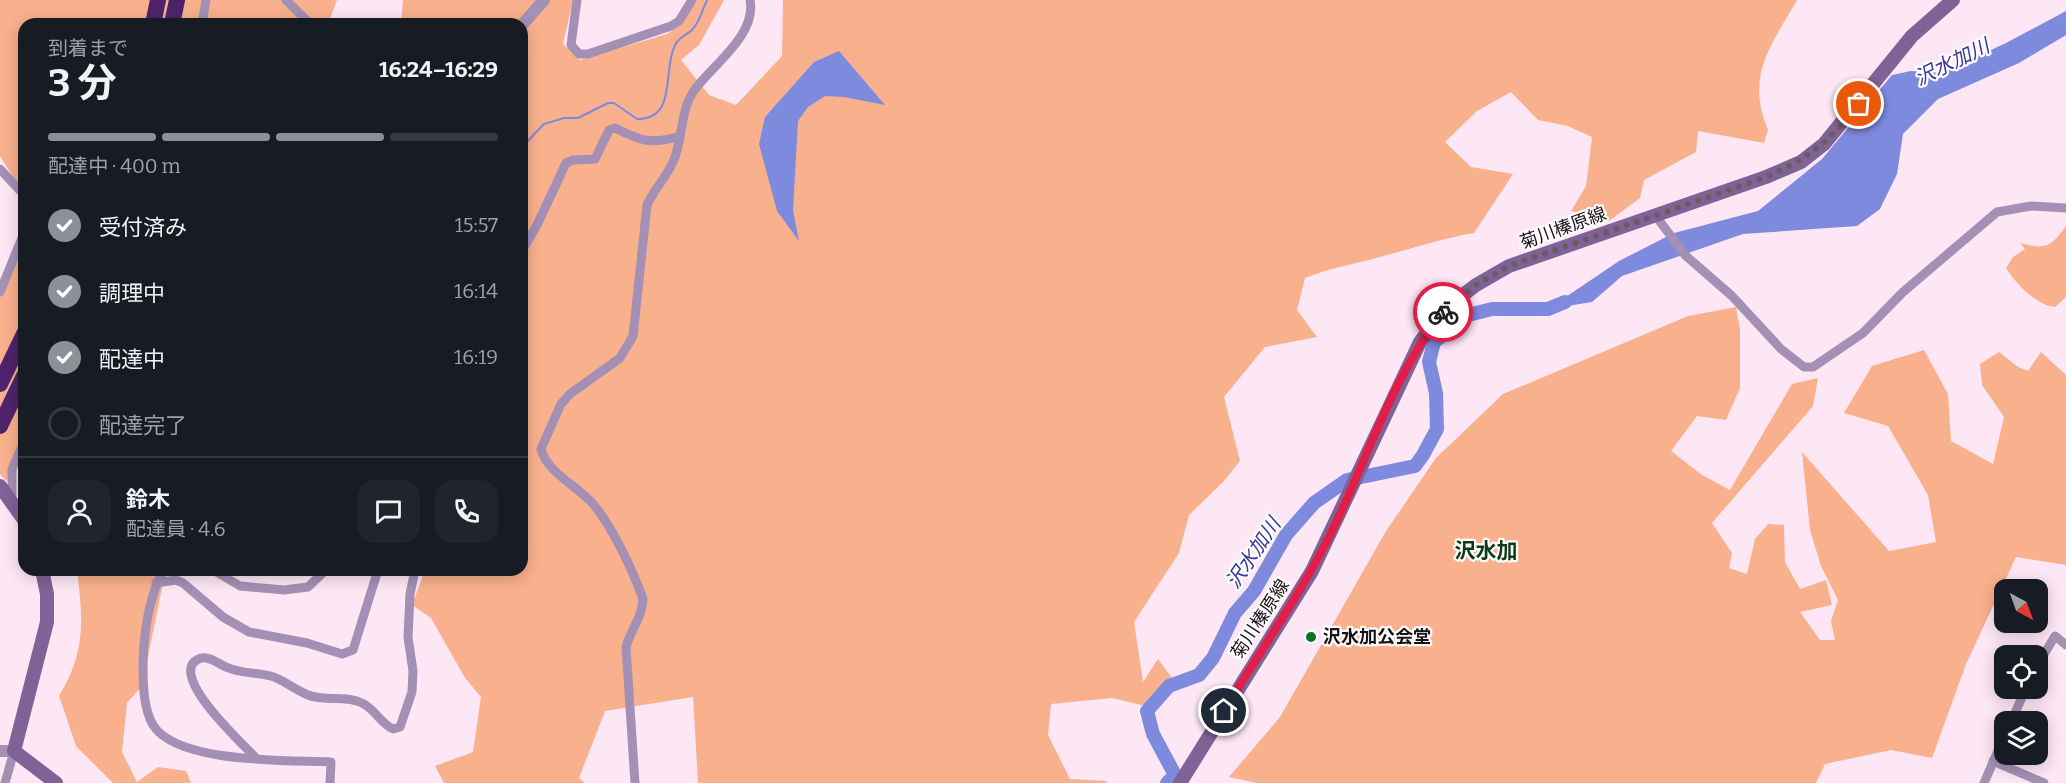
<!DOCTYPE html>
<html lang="ja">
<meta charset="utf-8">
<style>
body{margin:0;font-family:Bitter,"Noto Sans JP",serif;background:#20242c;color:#f1f3f6;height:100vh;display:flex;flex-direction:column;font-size:22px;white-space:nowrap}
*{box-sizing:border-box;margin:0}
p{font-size:20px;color:#9ea1a6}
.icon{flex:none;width:33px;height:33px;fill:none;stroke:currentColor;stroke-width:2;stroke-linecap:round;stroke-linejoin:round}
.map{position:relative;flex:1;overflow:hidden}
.panel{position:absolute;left:18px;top:18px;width:510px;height:558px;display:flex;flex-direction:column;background:#171b24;border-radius:18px;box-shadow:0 3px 15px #0003}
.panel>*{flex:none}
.needle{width:39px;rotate:139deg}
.buttons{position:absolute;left:1994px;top:579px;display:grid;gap:12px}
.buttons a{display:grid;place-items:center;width:54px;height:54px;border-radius:12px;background:#171b24;box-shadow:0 3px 15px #0003;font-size:30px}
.pin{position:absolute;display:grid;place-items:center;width:51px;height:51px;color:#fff;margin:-26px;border:3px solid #fff;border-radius:50%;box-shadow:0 2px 6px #0007}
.courier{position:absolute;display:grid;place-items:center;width:60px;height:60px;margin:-30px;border:4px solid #e11d48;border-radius:50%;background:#fff;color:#222;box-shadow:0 2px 8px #0007}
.headline em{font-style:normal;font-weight:700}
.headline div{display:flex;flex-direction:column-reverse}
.headline{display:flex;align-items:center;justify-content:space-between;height:102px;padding:0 30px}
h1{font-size:39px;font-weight:700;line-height:45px}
.bar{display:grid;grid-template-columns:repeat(4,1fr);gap:9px 6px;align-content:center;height:72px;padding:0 30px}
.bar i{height:8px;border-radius:4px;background:#363941}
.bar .current{background:#8c9099}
.bar p{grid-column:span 4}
.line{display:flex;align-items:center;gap:15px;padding:0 30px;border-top:2px solid #363941}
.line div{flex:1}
.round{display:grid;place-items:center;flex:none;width:63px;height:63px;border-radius:18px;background:#20242c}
ol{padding:0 30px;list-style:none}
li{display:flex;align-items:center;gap:18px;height:66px}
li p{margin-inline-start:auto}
li .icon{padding:6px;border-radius:50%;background:#8c9099;color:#fff;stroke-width:4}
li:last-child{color:#9ea1a6}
li i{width:33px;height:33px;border:3px solid #363941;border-radius:50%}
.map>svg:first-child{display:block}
.green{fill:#f9b08c}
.water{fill:#7d8ade}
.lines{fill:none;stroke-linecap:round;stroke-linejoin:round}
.stream{stroke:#7d8ade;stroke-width:2}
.river{stroke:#7d8ade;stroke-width:14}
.minor{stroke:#a390b4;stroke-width:9}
.tertiary{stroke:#a390b4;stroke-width:12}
.secondary{stroke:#7f6296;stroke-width:14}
.motorway{stroke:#4f236c;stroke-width:16}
.done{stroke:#6a5c65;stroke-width:6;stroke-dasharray:0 10.8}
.route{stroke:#e11d48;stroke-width:8}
.poi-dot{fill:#0c7222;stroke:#fcfcfc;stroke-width:2}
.labels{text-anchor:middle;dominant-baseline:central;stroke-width:4.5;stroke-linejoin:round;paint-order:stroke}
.street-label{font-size:18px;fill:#1a1117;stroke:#fcfcfc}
.poi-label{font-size:18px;font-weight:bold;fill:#1a1117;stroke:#fcfcfc;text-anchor:start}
.water-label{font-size:20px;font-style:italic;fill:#353799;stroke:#fcfcfc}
.quarter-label{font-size:21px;font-weight:bold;fill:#0f3b15;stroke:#fcfcfc}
</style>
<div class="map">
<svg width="2066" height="783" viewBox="0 0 2066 783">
<rect width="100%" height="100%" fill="#fee7f5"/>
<g class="green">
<polygon points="0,0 337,0 328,24 24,24 24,195 0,156"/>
<path d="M403,0H573L563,44L580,60L667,34L681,25L697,0H724L699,45L681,60L709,95L736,105L782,56L783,0H1797C1771,46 1745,75 1768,130L1764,143L1698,131L1696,152L1644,180L1640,198L1609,221L1571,211L1586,186L1592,137L1568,126L1538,120L1511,92L1477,111L1445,142L1471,167L1513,174L1474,233C1444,238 1417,247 1387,255C1358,264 1335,266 1305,278L1297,310L1317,337L1265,347L1224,397L1240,461L1223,482L1189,515L1179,553L1134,622L1143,682L1158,659L1178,686L1154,708L1112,698L1051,704L1048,735L1070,779L1107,781L1106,783H698L693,697L605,711L579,778L585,783H444L435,766L473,752L481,697L465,678L431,618L412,605L425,570H522V24H401Z"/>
<path d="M2066,226V297L2055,307C2036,305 2016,284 2006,268L2013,257L2025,249L2020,243C2046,250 2051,247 2066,226Z"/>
<polygon points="24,232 24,452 6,481 0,474 0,294"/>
<polygon points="1736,307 1740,330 1740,388 1726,420 1697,416 1671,451 1702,475 1730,490 1792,384 1818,378 1813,406 1712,523 1732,553 1729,568 1747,574 1755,539 1768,524 1784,525 1785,562 1800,589 1826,580 1832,605 1800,612 1820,640 1835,640 1831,621 1838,600 1821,566 1810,530 1802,452 1889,551 1936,542 1928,495 1888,426 1844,413 1872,366 1924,350 1948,394 1951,441 1993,464 2004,417 1982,385 1980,364 1999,352 2018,367 2028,371 2041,352 2066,375 2066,565 2016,557 1966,664 1932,758 1891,750 1825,764 1816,783 1257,783 1229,777 1280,717 1386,531 1436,458 1503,394 1688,316"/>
<path d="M77,570H170L163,583L142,686L127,703L122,752L137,782L158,767L186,771L191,783H113L76,746L59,696C86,652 83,620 77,570Z"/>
</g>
<g class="water">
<polygon points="2066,11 2066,35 2019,63 1938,99 1903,134 1897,174 1880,209 1857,226 1743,234 1622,276 1592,302 1548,309 1619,261 1674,233 1758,211 1822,159 1892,75 1911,71 1941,73 2006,43"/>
<polygon points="839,51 885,105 844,97 825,96 808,107 798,121 793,210 799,241 777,211 759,144 765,117 814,62"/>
</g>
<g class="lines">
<path class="stream" d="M522,147L544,124L564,118H578L608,103H614L637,119C678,119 662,71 675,45C679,37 687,35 692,30C700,22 702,10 707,0"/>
<polyline class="river" points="1167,783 1175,775 1153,734 1147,711 1169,686 1199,675 1213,658 1235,613 1254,591 1286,535 1314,503 1347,480 1415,466 1423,455 1437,429 1436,393 1429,362 1434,342 1468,315 1492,309 1548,309 1565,302"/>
<g class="minor">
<polyline points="286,0 310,24"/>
<polyline points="577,0 571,45 579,54 588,54 671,26 679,21 692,0"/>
<polyline points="202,24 206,0"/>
<polyline points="0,169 24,195"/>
<polyline points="1655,215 1685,255 1732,296 1781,349 1804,367 1813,367 1863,333 1903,292 1997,212 2031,206 2066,208"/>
<path d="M522,251L537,225L566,163L573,160L595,159L609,130L615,128C641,141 651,145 680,136"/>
<polyline points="0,292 24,233"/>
<polyline points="12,500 12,469 24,442"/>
<path d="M164,570C148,597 144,632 143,663C143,682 143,708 153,725C177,764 290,760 331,762L330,783"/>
<polyline points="213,570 240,586 284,590 308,587 326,570"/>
<polyline points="156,583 176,580 183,583 223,617 249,632 307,643 342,654 353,650 378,570"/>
<polyline points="2037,666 2055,636 2066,645"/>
<polyline points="2011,722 2026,688"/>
<path d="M256,758C245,746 162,671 201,658C209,656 219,664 226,667C241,674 256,672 271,676C284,680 295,690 308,695C325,702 345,695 362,703C375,709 380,723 393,729L400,727L412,692L413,671L408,637L410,594L415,570"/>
<polyline points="1993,761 2044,783"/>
<polyline points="5,783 14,751"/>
<path d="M635,783L626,647C631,629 642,618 643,599C633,571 613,528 594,505C578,486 547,473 541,449L561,404L570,394L620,358L633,336L647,205C654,189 666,178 673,162C684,138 679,109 696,88C714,64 757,34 750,0"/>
<polyline points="1984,783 2004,737"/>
</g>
<g class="tertiary">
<polyline points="522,25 544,0"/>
<polyline points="0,751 14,751"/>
</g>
<g class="secondary">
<polyline points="0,486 24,520"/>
<polyline points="42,570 47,594 47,622 14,751 56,783"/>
<polyline points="1180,783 1312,571 1420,342 1446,308 1476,285 1509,266 1766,177 1801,162 1824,144 1912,36 1953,0"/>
</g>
<g class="motorway">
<polyline points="153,24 158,0"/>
<polyline points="172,24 177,0"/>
<polyline points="0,384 24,334"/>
<polyline points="0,426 24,376"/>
</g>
</g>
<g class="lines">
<path class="done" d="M1443,312L1476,285L1509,266L1766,177C1810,157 1829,142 1859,104"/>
<path class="route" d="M1224,711C1260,651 1301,594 1332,531C1368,458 1392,377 1443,312"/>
</g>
<circle class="poi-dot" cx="1311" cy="637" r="6"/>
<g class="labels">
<g class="street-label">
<text transform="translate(1563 228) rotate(-20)">菊川榛原線</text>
<text transform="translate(1260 619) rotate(-57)">菊川榛原線</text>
</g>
<g class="poi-label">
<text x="1323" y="637">沢水加公会堂</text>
</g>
<g class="water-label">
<text transform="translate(1952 62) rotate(-26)">沢水加川</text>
<text transform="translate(1253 553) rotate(-56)">沢水加川</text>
</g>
<g class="quarter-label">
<text x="1486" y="551">沢水加</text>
</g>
</g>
</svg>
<div class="buttons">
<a><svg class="needle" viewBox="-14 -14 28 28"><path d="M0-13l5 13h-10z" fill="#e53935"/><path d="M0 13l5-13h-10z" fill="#9ea1a6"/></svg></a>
<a><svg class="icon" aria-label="locate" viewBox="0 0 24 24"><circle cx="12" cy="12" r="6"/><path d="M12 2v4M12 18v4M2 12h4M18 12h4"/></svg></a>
<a><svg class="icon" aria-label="layers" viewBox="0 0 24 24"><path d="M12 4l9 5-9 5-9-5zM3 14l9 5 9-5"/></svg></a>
</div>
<div class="pin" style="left:1859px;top:104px;background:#ea580c"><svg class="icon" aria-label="bag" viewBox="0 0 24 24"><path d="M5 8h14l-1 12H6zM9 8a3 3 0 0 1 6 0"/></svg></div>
<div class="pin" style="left:1224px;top:711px;background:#1f2937"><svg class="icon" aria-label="home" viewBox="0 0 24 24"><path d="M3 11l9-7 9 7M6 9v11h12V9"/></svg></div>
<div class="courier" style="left:1443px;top:312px"><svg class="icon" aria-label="bike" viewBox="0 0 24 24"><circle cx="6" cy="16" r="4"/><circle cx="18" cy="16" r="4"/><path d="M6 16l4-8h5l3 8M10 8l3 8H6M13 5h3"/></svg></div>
<section class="panel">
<div class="headline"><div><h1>3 分</h1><p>到着まで</p></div><em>16:24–16:29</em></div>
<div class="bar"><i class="current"></i><i class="current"></i><i class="current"></i><i></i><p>配達中 · 400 m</p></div>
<ol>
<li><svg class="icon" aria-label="check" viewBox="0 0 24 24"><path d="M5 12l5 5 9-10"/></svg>受付済み<p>15:57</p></li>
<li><svg class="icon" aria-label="check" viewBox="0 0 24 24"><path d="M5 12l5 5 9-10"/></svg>調理中<p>16:14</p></li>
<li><svg class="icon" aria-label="check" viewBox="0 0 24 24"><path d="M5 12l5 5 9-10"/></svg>配達中<p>16:19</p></li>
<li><i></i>配達完了</li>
</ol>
<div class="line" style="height:108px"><a class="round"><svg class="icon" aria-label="person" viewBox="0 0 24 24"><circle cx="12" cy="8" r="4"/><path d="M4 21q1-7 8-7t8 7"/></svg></a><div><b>鈴木</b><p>配達員 · 4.6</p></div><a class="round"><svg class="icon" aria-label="chat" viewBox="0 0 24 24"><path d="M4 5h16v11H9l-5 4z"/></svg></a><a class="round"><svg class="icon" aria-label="phone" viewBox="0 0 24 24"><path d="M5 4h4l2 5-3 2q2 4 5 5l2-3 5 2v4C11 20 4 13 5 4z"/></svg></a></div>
</section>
</div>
